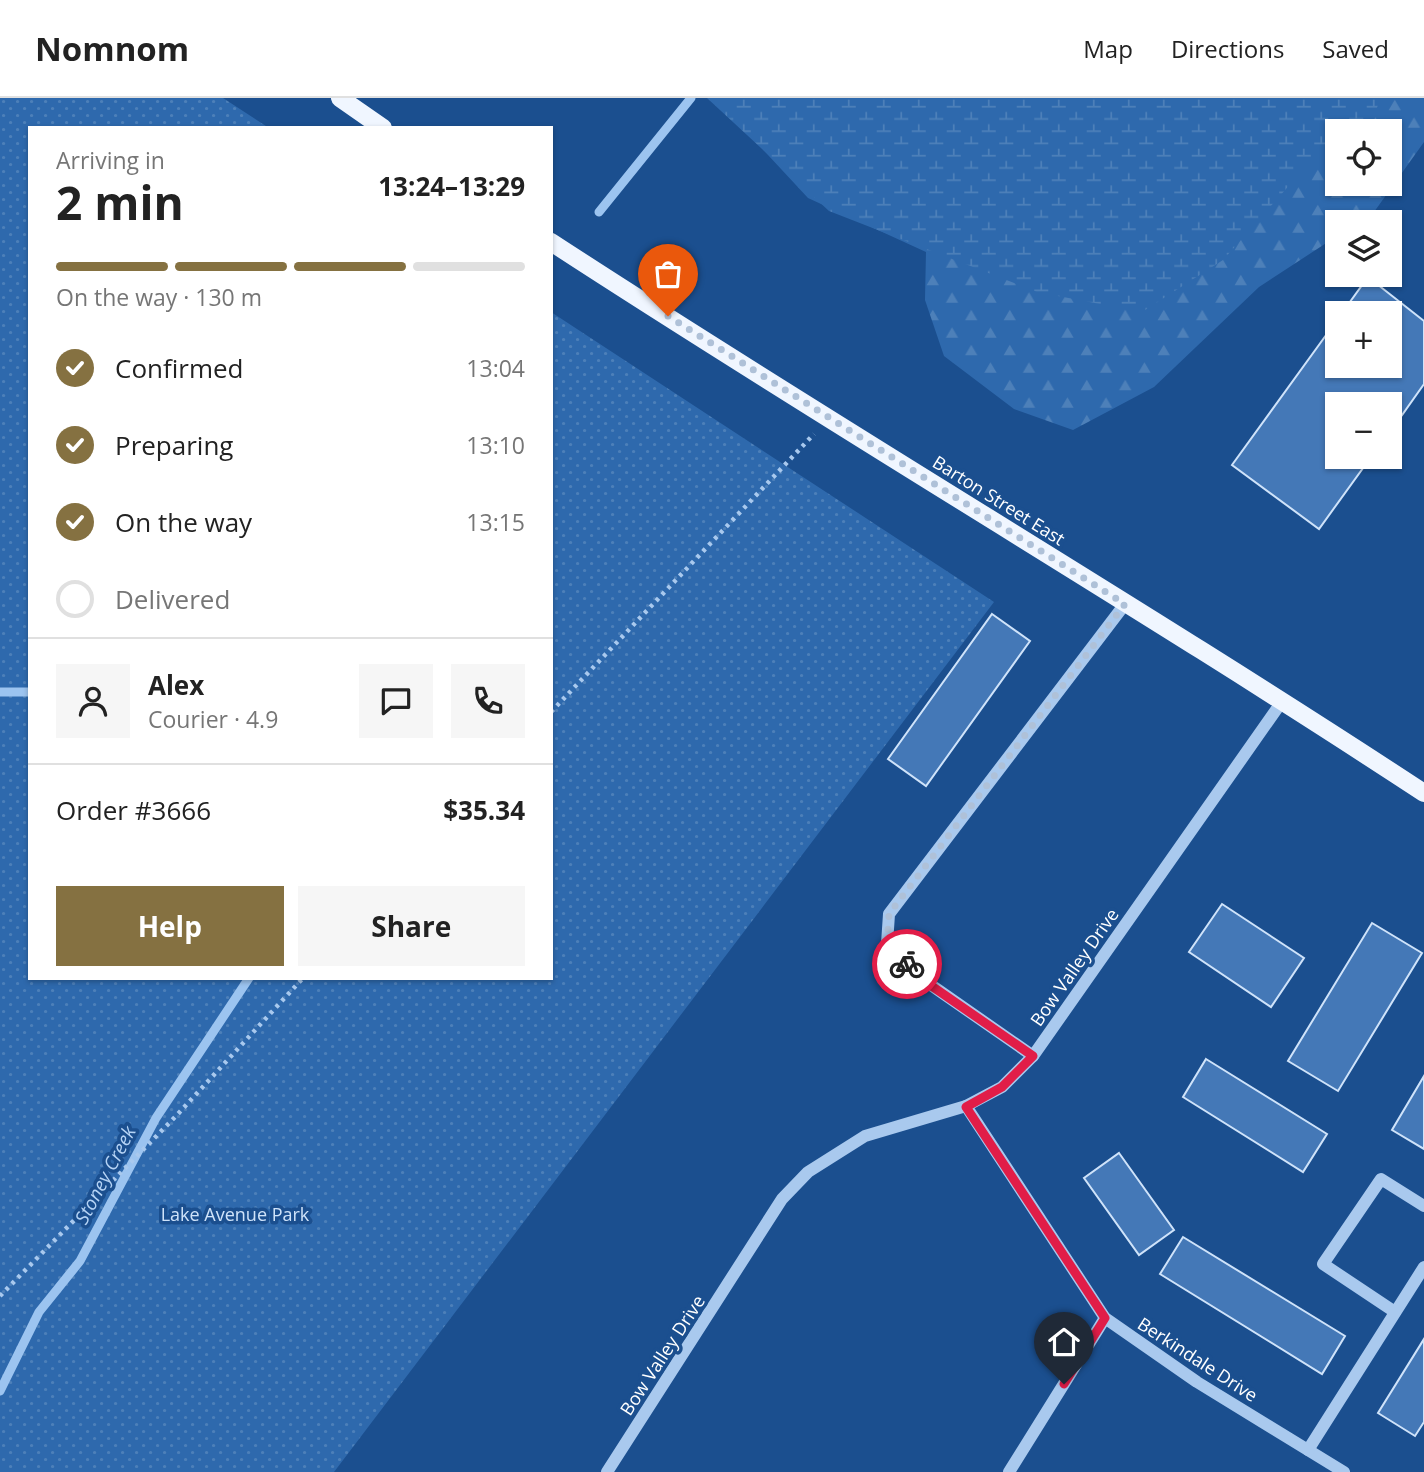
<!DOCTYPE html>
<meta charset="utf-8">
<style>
body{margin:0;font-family:"Open Sans",sans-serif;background:#f6f6f6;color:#222;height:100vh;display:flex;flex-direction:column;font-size:26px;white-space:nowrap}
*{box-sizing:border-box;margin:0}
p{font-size:23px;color:#767676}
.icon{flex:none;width:38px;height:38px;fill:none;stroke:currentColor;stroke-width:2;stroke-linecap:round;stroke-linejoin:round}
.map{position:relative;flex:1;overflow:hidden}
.details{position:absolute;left:28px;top:28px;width:525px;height:854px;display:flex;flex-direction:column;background:#fff;border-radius:0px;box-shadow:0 2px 5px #0004}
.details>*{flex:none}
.buttons{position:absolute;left:1325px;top:21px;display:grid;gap:14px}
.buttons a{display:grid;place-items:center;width:77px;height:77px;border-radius:0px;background:#fff;box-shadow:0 2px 5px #0004;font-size:35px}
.pin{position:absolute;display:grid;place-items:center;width:60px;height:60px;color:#fff;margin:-72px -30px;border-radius:50% 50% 50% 0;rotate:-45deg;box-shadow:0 0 7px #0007}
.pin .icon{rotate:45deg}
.courier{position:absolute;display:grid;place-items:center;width:70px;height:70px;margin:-35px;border:5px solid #e11d48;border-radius:50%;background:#fff;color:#222;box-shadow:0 2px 9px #0007}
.summary em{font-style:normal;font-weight:700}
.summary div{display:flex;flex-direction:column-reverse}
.summary{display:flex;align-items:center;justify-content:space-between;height:119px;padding:0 28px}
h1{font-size:46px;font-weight:700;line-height:52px}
.bar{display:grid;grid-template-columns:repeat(4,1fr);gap:10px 7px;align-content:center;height:84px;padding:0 28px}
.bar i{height:9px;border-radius:5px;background:#e0e0e0}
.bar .selected{background:#857141}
.bar p{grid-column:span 4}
.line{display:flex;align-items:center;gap:18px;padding:0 28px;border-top:2px solid #e0e0e0}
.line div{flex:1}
.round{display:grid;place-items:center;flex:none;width:74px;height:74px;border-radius:0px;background:#f6f6f6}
ol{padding:0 28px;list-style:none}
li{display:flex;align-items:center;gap:21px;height:77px}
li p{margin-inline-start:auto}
li .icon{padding:7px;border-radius:50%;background:#857141;color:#fff;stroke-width:4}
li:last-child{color:#767676}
li i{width:38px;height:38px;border:4px solid #e0e0e0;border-radius:50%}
.primary-button{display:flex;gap:14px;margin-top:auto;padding:14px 28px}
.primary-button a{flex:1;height:80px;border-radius:0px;background:#857141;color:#fff;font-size:28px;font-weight:700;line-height:80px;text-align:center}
.primary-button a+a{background:#f6f6f6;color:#222}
header{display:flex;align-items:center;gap:42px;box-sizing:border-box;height:98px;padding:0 35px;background:#fff;border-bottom:2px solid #e0e0e0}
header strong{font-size:33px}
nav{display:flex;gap:38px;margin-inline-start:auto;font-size:24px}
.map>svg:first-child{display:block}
.forest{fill:url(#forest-firs);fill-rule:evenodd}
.wetland{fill:url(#wetland-marsh)}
.park{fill:url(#park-dots)}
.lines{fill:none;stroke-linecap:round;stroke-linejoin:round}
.stream{stroke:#9cc4f0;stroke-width:9}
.building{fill:#4478b7;stroke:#cfe3fa;stroke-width:2}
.path{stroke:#a9c9ee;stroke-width:4.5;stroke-dasharray:3.5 5;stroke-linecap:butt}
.minor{stroke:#a9c9ee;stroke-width:12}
.major{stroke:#f0f6ff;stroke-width:18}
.done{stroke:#afc1d8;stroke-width:7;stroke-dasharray:0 12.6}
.route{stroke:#e11d48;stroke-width:9}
.labels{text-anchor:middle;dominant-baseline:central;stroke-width:7;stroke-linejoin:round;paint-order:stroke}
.street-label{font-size:18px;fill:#fff;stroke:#1b4f8f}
.park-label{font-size:18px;fill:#cfe3fa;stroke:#1b4f8f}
.water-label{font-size:19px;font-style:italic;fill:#b5d3f5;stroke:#1b4f8f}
</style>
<header>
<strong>Nomnom</strong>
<nav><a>Map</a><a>Directions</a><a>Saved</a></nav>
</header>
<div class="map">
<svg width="1424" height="1374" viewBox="0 0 1424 1374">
<defs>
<pattern id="forest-firs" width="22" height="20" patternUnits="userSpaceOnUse" patternTransform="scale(1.75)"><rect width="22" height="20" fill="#2e69ad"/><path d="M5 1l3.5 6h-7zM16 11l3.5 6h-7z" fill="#4d80b9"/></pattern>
<pattern id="wetland-marsh" width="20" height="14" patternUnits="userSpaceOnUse" patternTransform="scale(1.75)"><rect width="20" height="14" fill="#2e69ad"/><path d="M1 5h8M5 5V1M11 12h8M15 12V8" fill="none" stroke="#4d80b9"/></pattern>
<pattern id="park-dots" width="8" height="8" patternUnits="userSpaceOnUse" patternTransform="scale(1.75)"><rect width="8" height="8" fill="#2e69ad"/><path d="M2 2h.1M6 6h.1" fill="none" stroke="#4d80b9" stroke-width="1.8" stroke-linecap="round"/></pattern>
</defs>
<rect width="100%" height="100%" fill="#1b4f8f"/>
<path class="forest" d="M715,0H1424V44L1374,114L1358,124H1337V138L1259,189L1154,289L1073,332L1014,311L944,258L925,202L926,154L808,100ZM1337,33H1390V86H1337Z"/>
<path class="wetland" d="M707,0H1381C1368,30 1372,33 1337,33V50L1301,74L1223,162L1142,214L1037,194L829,113Z"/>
<polygon class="park" points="0,0 223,0 269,30 30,30 30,880 551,880 551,214 994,504 334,1374 0,1374"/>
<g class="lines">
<g class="stream">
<polyline points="599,114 691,0"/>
<polyline points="0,594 30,594"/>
<polyline points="0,1293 39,1214 80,1163 156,1020 249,880"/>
</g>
</g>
<g class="building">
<polygon points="1368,179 1424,223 1424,286 1390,334 1390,306 1337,306 1337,359 1371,359 1319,431 1232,367 1337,222 1337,268 1390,268 1390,215 1342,215"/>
<polygon points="992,516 1030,543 926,688 888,661"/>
<polygon points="1222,806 1304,860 1271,909 1189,854"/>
<polygon points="1372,825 1422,855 1338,993 1288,963"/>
<polygon points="1206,961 1327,1036 1303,1074 1183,999"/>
<polygon points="1424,978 1424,1051 1392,1032"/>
<polygon points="1119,1055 1174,1132 1139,1157 1084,1080"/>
<polygon points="1183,1139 1345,1238 1322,1276 1160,1176"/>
<polygon points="1424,1241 1424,1324 1415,1338 1378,1315"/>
</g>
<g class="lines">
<g class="path">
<polyline points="551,614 814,336"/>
<polyline points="0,1198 177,1017 303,880"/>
</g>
<g class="minor">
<polyline points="1033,958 921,880 887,846 889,816 1125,506"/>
<polyline points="966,1008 1105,1220 1197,1284 1344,1374"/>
<polyline points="1395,1214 1323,1166 1381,1081 1424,1108"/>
<polyline points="1308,1352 1424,1169"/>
<polyline points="607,1374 782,1101 808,1074 865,1038 966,1008 1002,989 1033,958 1283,602"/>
<polyline points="1009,1374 1105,1220"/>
</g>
<g class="major">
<polyline points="340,0 383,30"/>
<path d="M551,144C839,332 1136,506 1424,695"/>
</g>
</g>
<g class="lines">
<polyline class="done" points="668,218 1125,506 889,816 887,846 907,866"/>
<polyline class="route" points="907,866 920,880 1033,958 1002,989 966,1009 1105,1220 1064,1286"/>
</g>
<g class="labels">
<g class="street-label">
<text transform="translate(999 402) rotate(32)">Barton Street East</text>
<text transform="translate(1074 869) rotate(-55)">Bow Valley Drive</text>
<text transform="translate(662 1257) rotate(-57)">Bow Valley Drive</text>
<text transform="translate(1198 1261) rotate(33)">Berkindale Drive</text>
</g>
<g class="park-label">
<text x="235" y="1116">Lake Avenue Park</text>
</g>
<g class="water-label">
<text transform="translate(105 1077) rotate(-62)">Stoney Creek</text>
</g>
</g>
</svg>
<div class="buttons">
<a><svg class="icon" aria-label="locate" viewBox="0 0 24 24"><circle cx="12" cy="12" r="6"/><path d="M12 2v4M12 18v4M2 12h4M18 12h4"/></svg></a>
<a><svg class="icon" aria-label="layers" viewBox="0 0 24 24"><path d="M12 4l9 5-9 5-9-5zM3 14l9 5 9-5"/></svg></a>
<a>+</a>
<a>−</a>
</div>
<div class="pin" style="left:668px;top:218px;background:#ea580c"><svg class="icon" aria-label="bag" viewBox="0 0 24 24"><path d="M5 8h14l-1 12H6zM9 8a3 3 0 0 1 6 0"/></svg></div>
<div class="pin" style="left:1064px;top:1286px;background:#1f2937"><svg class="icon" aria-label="home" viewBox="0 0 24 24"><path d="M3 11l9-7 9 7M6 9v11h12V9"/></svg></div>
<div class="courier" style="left:907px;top:866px"><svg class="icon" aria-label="bike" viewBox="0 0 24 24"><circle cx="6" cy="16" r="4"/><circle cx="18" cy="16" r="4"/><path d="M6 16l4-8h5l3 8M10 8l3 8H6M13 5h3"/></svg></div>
<section class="details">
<div class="summary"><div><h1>2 min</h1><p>Arriving in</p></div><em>13:24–13:29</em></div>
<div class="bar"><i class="selected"></i><i class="selected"></i><i class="selected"></i><i></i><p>On the way · 130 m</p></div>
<ol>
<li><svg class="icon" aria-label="check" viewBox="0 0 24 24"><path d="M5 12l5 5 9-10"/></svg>Confirmed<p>13:04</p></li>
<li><svg class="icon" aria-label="check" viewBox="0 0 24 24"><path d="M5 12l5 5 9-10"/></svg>Preparing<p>13:10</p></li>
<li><svg class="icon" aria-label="check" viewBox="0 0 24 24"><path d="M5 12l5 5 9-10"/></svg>On the way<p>13:15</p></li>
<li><i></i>Delivered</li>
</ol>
<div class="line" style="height:126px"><a class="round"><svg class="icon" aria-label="person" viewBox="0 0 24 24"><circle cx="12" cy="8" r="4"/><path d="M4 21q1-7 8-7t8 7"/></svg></a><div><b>Alex</b><p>Courier · 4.9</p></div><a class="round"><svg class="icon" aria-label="chat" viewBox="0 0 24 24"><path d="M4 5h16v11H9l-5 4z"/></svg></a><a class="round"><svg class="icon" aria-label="phone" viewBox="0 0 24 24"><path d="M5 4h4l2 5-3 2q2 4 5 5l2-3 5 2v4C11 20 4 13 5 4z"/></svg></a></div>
<div class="line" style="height:91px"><div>Order #3666</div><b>$35.34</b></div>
<div class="primary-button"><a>Help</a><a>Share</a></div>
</section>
</div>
